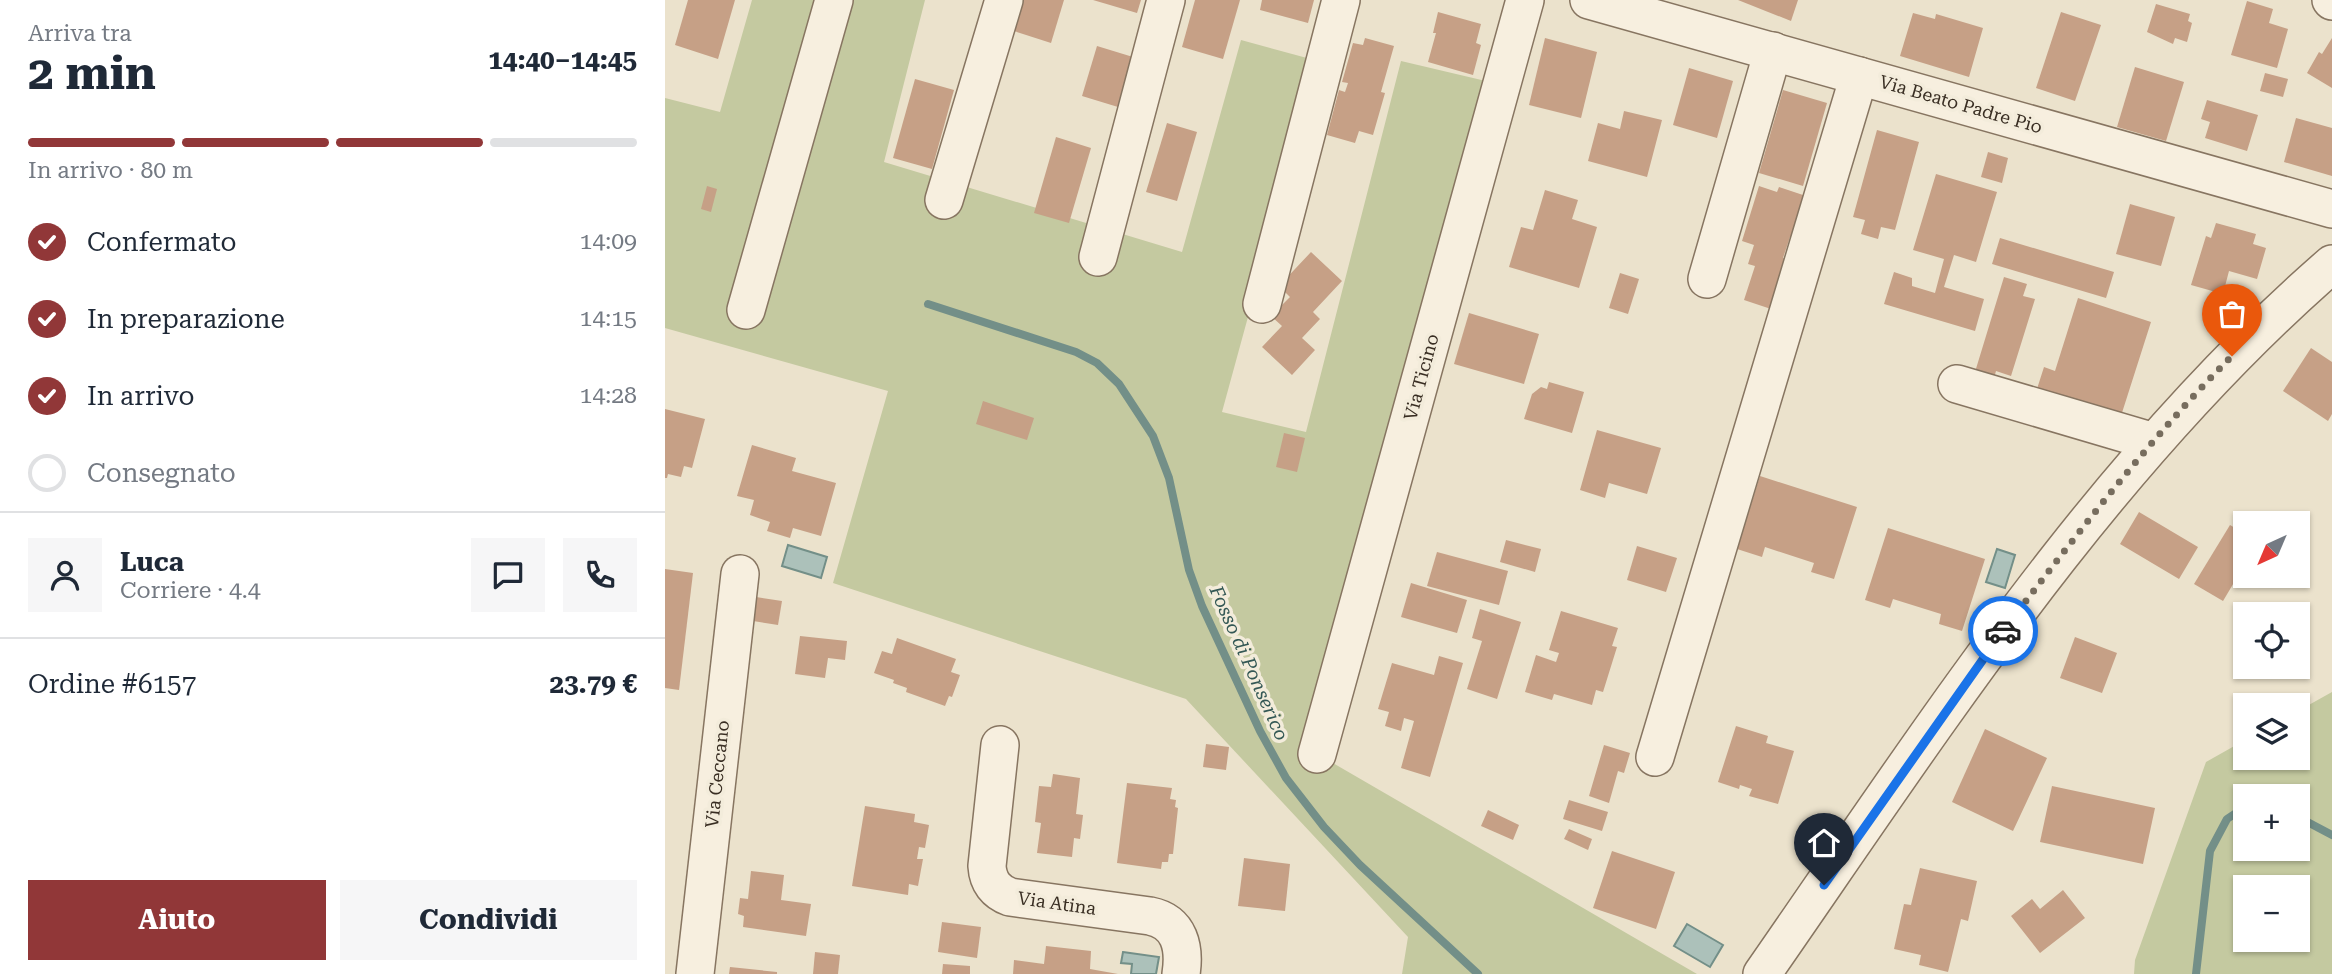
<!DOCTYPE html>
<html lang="it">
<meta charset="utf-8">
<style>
body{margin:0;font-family:"Roboto Serif",serif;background:#f6f6f7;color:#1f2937;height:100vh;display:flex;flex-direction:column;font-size:26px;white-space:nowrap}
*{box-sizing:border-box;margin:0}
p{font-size:23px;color:#747a83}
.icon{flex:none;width:38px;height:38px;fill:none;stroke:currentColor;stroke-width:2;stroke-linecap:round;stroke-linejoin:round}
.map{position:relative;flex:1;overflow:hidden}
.details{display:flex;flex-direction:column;background:#fff;width:665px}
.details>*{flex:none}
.needle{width:46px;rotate:224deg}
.tools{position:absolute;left:1568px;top:511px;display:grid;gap:14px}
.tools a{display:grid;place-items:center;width:77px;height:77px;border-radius:0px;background:#fff;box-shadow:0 2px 5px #0004;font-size:35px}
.pin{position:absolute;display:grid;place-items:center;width:60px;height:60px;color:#fff;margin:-72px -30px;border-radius:50% 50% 50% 0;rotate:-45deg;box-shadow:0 0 7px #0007}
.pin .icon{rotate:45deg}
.courier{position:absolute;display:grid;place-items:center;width:70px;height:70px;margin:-35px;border:5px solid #1a73e8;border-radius:50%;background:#fff;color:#222;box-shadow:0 2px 9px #0007}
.summary em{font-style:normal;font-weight:700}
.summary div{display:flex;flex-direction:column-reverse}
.summary{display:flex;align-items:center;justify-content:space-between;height:119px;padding:0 28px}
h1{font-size:46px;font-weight:700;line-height:52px}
.bar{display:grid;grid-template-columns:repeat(4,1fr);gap:10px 7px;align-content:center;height:84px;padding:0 28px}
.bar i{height:9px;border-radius:5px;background:#e0e1e3}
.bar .selected{background:#913738}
.bar p{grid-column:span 4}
.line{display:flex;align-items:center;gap:18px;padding:0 28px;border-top:2px solid #e0e1e3}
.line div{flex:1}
.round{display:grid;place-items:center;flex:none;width:74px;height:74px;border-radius:0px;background:#f6f6f7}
ol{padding:0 28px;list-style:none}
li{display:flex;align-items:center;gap:21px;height:77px}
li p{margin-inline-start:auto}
li .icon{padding:7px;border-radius:50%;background:#913738;color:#fff;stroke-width:4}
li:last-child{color:#747a83}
li i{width:38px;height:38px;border:4px solid #e0e1e3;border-radius:50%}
.cta{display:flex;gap:14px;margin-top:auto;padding:14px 28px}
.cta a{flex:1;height:80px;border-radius:0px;background:#913738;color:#fff;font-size:28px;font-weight:700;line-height:80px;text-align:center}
.cta a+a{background:#f6f6f7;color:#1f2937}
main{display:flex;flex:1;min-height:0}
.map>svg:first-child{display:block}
.green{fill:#c4c9a0;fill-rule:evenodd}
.water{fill:#acc1ba;stroke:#738f88;stroke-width:2}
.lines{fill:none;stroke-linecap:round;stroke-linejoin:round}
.stream{stroke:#738f88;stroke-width:8}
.building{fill:#c6a086}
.minor-casing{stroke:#877561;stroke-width:40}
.minor{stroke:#f7efdf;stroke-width:37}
.done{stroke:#776d5e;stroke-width:7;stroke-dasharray:0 12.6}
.route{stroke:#1a73e8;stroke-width:9}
.labels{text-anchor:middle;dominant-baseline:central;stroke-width:7;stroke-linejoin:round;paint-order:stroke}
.street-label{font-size:18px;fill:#392e23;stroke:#f3ecdb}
.water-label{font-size:19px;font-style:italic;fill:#345855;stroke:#f3ecdb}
</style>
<main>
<section class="details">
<div class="summary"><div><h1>2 min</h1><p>Arriva tra</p></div><em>14:40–14:45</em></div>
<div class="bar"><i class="selected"></i><i class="selected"></i><i class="selected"></i><i></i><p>In arrivo · 80 m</p></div>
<ol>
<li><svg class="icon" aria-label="check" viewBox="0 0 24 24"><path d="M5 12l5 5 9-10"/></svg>Confermato<p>14:09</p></li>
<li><svg class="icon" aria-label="check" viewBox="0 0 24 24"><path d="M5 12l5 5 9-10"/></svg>In preparazione<p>14:15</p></li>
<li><svg class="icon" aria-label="check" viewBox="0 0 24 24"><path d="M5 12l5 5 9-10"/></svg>In arrivo<p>14:28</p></li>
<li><i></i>Consegnato</li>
</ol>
<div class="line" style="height:126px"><a class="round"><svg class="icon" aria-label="person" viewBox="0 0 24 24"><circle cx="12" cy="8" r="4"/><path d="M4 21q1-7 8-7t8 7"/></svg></a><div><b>Luca</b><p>Corriere · 4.4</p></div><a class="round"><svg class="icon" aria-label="chat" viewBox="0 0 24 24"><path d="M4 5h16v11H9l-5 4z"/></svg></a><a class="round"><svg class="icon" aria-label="phone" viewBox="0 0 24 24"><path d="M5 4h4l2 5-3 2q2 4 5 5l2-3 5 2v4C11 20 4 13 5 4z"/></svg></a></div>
<div class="line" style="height:91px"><div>Ordine #6157</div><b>23.79 €</b></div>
<div class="cta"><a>Aiuto</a><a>Condividi</a></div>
</section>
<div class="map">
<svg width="1667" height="974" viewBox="0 0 1667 974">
<rect width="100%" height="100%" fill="#ebe2cc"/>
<g class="green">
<polygon points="87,0 260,0 219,162 517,252 576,40 653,61 557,412 641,432 736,61 825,82 642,748 1032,974 737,974 743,937 521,699 168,583 223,391 0,328 0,98 55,112"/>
<path d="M1667,692V974H1469L1470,960L1541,762L1580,740V758H1633V711ZM1580,796H1633V849H1580ZM1580,887H1633V940H1580Z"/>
</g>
<g class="water">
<polygon points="123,545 162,557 156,578 117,566"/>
<polygon points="1332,549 1350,555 1340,588 1321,582"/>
<polygon points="1022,924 1058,945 1045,967 1009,946"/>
<polygon points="458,952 494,957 491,974 466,974 467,964 456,963"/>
</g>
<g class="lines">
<g class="stream">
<polyline points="263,304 411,352 432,363 454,384 488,436 504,478 524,570 537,606 595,731 621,778 659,827 695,865 813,974"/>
<polyline points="1633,817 1667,835"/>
<polyline points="1531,974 1545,851 1562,819 1580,807"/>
</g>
</g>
<g class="building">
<polygon points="23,0 70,0 53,59 10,45"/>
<polygon points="355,0 399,0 386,43 346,30"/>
<polygon points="428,0 476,0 472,13"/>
<polygon points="530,0 575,0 558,59 517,47"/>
<polygon points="597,0 649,0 643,23 595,10"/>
<polygon points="1073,0 1133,0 1126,21"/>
<polygon points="1582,1 1608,9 1604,23 1623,29 1612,68 1566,55"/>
<polygon points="1491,4 1525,14 1523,21 1527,23 1522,42 1510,38 1508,44 1482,32"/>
<polygon points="773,12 816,24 811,43 816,45 808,75 763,62 771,33 768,33"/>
<polygon points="1396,12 1436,25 1410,101 1371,88"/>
<polygon points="1248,13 1270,19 1271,14 1318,28 1304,77 1235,56"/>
<polygon points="700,38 729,46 716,92 720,93 708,135 694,131 690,143 662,135 674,90 680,92 683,83 677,82 688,43 698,45"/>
<polygon points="880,38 932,52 916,118 864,105"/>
<polygon points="1667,38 1667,88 1642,73 1654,52 1657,54"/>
<polygon points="432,46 468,57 453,107 417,96"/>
<polygon points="1470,67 1519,82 1501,141 1452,127"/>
<polygon points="1024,68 1068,81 1052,138 1008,125"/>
<polygon points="1600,73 1623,79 1618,97 1595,91"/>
<polygon points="250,79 289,90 267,169 228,158"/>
<polygon points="1118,90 1162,103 1138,186 1094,173"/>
<polygon points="1542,100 1593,115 1582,151 1540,138 1545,122 1536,119"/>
<polygon points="959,111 997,120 982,177 923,161 933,123 955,129"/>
<polygon points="1631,118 1667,128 1667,176 1619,162"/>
<polygon points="502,123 532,132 512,201 481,192"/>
<polygon points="1212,130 1254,142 1230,230 1216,227 1213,239 1196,234 1200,220 1188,217"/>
<polygon points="391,137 426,148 404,223 369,213"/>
<polygon points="1323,152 1343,158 1337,183 1316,177"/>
<polygon points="1271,174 1332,192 1311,262 1289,255 1279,287 1319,299 1310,331 1219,304 1229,272 1247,278 1247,286 1270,293 1279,259 1248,250"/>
<polygon points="42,186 52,189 46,212 36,209"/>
<polygon points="1094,186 1112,192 1114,187 1147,198 1133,240 1125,237 1118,258 1131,263 1115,312 1079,300 1090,266 1083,264 1089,245 1077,241"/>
<polygon points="880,190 913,200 907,219 932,227 914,288 844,267 856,227 868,230"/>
<polygon points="1465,204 1510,217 1496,266 1451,254"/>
<polygon points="1551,223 1591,234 1588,244 1601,248 1592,279 1564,271 1558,294 1526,285 1541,236 1546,238"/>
<polygon points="1335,238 1449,272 1441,298 1327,264"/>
<polygon points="646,252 677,281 648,312 655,319 637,338 650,350 627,375 597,347 617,326 606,316 625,297 614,286"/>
<polygon points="955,273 974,279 963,314 944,308"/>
<polygon points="1339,277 1362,284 1358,296 1370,299 1346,376 1331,371 1329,378 1310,372"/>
<polygon points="1413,298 1486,322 1455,419 1371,392 1379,367 1390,371"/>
<polygon points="804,313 874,334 859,384 789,364"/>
<polygon points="1646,348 1667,362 1667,414 1663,421 1618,391"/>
<polygon points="884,382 919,392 907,433 859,419 867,394 876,387 882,389"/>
<polygon points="318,401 369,418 362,440 311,424"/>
<polygon points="0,409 40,419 27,468 19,466 16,477 3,474 2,478 0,478"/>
<polygon points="932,430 996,448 982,494 944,483 940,498 915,490"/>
<polygon points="619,433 640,438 632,472 611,467"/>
<polygon points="87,445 131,458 127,471 171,483 156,536 128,528 125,538 102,531 105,522 85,515 89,500 72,496"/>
<polygon points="1095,476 1192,507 1169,579 1146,572 1149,563 1100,547 1097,557 1072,549"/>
<polygon points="1474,512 1533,547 1514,579 1455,544"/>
<polygon points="1565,525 1580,534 1580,564 1558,601 1529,584"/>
<polygon points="1223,528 1320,559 1297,631 1274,624 1276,614 1228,599 1225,608 1200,600"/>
<polygon points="841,540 876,549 870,572 835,562"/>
<polygon points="972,546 1012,558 1001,592 962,580"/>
<polygon points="772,552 843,571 834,605 762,586"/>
<polygon points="0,569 28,573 14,690 0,688"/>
<polygon points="746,583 802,600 792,633 736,617"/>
<polygon points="91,597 117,601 113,625 88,621"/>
<polygon points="815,609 856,622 832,699 802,689 817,641 807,638"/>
<polygon points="896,611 953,628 947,646 952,647 938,692 931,690 927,705 889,694 887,700 860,692 871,655 891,662 894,653 884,650"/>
<polygon points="135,636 182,641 180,660 163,658 160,678 130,674"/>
<polygon points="1410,637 1452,653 1437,693 1395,678"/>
<polygon points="232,638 291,659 286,672 295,675 287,697 284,696 280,706 241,692 242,688 228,683 229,680 209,673 217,651 227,654"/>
<polygon points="774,656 798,663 765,777 736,768 749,721 739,718 736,731 720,726 724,712 713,709 727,663 769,675"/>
<polygon points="1071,726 1103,736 1101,743 1129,751 1113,804 1084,796 1087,789 1075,785 1074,789 1053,782"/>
<polygon points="1320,729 1382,758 1348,831 1287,802"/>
<polygon points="541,744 564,747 561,770 538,767"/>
<polygon points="939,745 965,753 959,773 953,771 944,803 924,796"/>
<polygon points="388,774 415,778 411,814 418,815 415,839 409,838 407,857 372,853 376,823 370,822 374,786 386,787"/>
<polygon points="462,783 507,788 505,799 511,800 510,807 513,808 508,854 504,854 503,862 497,862 496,869 452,863"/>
<polygon points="1387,786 1490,808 1478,864 1375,842"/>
<polygon points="904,800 943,812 937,831 898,819"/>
<polygon points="200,806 250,814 249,822 264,825 260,848 254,847 252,859 258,859 253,886 244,884 243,895 187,886"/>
<polygon points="823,810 854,825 848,840 816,826"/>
<polygon points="904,829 927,839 923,850 899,839"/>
<polygon points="947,851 1010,872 991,929 928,908"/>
<polygon points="579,858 625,864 620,911 573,906"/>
<polygon points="1255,868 1312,881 1303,921 1296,919 1283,972 1254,965 1256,955 1229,949 1239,904 1246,905"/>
<polygon points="86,871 119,875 116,900 146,904 141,936 78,927 79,916 73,914 75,898 83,899"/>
<polygon points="1398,890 1420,918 1375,953 1346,916 1367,899 1375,909"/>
<polygon points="277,922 316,927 312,958 273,952"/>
<polygon points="381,946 426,951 425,969 453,974 348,974 349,960 379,964"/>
<polygon points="150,952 175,955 173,974 148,974"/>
<polygon points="278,964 305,966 305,974 277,974"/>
<polygon points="65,967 112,972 112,974 64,974"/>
</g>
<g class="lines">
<defs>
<g id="minor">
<polyline points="924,0 1667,209"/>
<polyline points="1666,0 1667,1"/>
<polyline points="279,200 339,0"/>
<polyline points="433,257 501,0"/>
<polyline points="1042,279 1108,51"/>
<polyline points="597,304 676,0"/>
<polyline points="81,310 169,0"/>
<polyline points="1292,384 1489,442"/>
<path d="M335,745L322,866C323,882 331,892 345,897L485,916C515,922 520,948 516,974"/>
<polyline points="652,754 860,0"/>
<polyline points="990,757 1194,76"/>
<polyline points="30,974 75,574"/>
<path d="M1097,974C1270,725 1437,464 1667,264"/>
</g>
</defs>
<use href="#minor" class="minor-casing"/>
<use href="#minor" class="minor"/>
</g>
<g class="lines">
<path class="done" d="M1338,631C1410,537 1483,440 1567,356"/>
<polyline class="route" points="1159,885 1338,631"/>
</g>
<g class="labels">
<g class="street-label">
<text transform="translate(1296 104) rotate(16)">Via Beato Padre Pio</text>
<text transform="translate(756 377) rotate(-75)">Via Ticino</text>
<text transform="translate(52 774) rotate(-84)">Via Ceccano</text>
<text transform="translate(392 903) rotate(8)">Via Atina</text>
</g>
<g class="water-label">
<text transform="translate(584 663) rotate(66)">Fosso di Ponserico</text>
</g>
</g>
</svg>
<div class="tools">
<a><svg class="needle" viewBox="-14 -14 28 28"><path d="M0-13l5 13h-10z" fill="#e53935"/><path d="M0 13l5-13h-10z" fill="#747a83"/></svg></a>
<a><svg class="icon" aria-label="locate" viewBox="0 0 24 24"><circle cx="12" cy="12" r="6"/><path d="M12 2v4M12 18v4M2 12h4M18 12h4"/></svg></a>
<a><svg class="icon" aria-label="layers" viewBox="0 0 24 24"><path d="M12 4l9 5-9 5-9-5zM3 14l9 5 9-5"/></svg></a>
<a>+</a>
<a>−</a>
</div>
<div class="pin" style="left:1567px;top:356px;background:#ea580c"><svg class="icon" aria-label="bag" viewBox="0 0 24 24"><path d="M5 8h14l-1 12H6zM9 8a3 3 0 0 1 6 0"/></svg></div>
<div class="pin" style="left:1159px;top:885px;background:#1f2937"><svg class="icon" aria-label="home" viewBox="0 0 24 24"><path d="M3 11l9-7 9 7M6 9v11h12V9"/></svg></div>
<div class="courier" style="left:1338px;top:631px"><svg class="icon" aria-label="car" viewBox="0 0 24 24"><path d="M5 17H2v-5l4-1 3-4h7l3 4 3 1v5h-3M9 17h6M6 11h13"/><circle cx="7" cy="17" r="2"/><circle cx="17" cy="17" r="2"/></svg></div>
</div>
</main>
